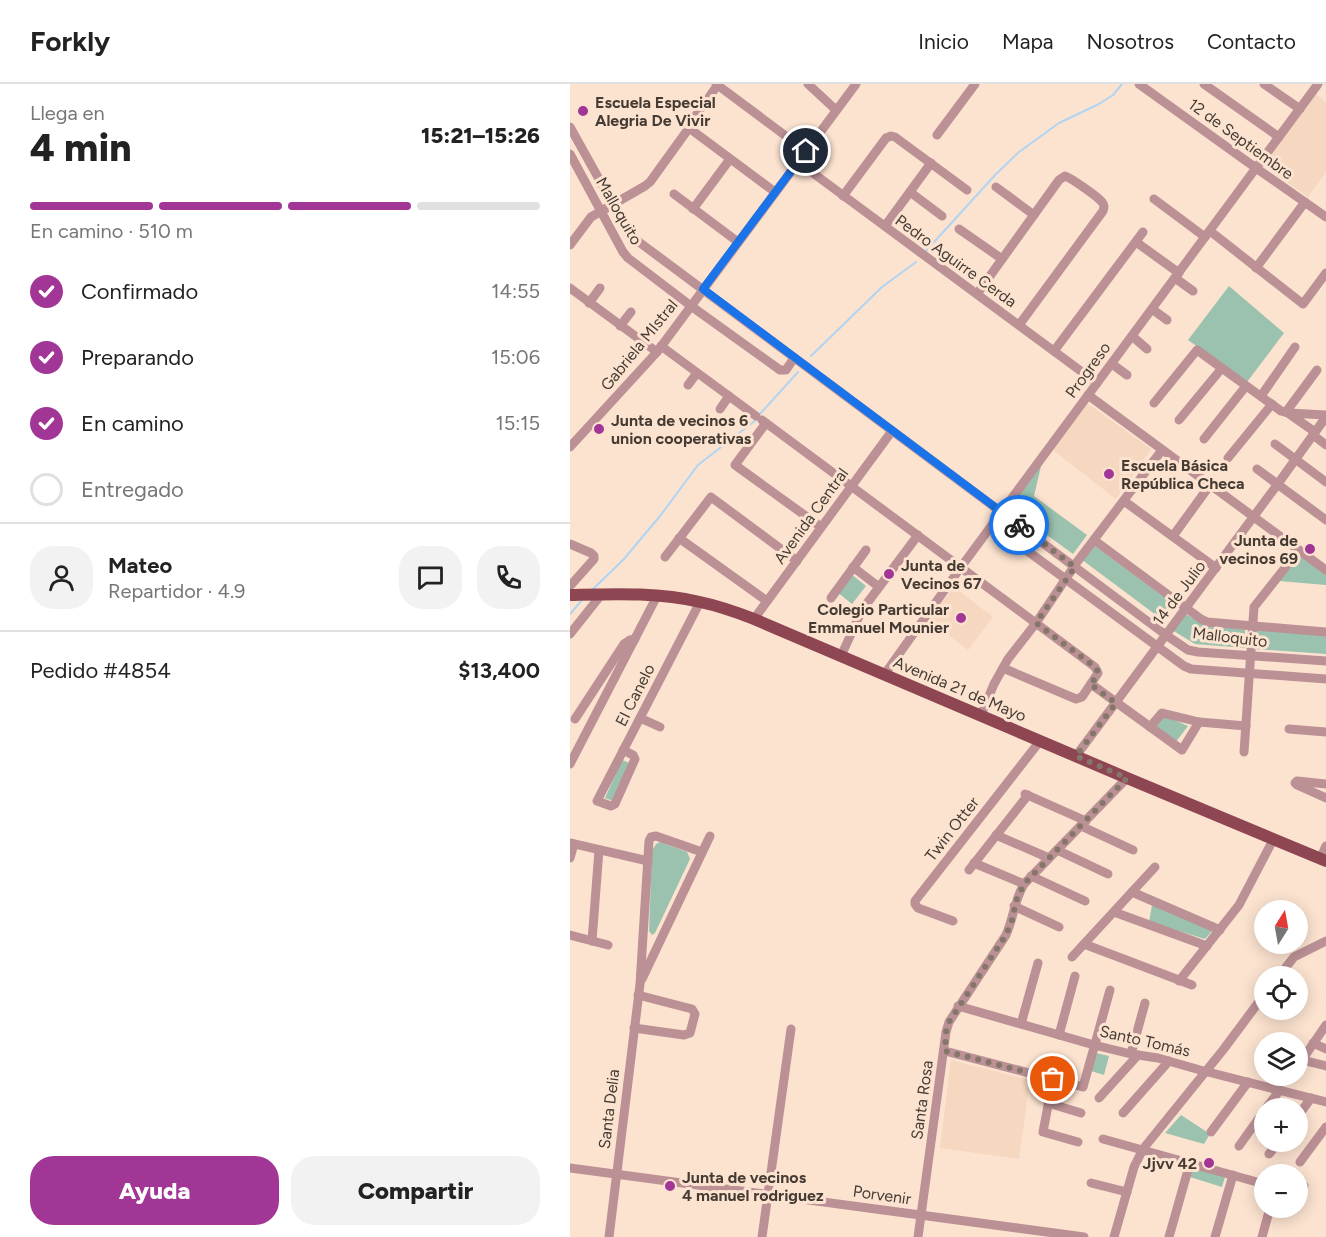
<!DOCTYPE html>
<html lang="es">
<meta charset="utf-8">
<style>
body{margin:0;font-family:Figtree,sans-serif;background:#f2f2f2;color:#222;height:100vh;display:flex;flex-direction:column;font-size:22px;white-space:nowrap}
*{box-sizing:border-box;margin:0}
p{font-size:20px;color:#767676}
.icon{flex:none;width:33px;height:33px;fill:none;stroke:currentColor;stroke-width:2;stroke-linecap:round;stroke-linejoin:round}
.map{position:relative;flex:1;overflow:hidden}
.sheet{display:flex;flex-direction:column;background:#fff;width:570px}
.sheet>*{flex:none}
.needle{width:39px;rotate:11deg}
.buttons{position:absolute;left:684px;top:816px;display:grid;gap:12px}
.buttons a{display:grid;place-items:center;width:54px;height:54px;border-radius:50%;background:#fff;box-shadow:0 3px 15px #0003;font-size:30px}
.pin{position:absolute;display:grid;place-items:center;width:51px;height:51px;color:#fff;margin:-26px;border:3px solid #fff;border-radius:50%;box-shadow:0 2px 6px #0007}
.courier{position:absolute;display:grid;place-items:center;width:60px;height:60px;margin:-30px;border:4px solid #1a73e8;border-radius:50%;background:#fff;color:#222;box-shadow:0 2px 8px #0007}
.headline em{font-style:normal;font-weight:800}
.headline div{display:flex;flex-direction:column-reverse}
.headline{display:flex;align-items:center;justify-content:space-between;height:102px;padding:0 30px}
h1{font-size:39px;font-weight:800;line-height:45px}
.bar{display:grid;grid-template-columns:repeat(4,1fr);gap:9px 6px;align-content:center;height:72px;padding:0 30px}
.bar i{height:8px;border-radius:4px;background:#e0e0e0}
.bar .on{background:#a23696}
.bar p{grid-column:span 4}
.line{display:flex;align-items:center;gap:15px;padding:0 30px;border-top:2px solid #e0e0e0}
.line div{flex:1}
.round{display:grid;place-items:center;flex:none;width:63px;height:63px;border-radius:24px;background:#f2f2f2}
ol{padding:0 30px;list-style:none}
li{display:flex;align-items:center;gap:18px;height:66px}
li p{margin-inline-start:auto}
li .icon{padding:6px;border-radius:50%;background:#a23696;color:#fff;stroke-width:4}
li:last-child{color:#767676}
li i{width:33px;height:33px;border:3px solid #e0e0e0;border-radius:50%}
.primary-button{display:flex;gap:12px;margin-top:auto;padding:12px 30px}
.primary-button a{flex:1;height:69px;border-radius:24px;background:#a23696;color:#fff;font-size:24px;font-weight:800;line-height:69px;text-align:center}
.primary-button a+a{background:#f2f2f2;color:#222}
header{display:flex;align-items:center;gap:36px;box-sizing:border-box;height:84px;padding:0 30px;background:#fff;border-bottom:2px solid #e0e0e0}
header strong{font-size:28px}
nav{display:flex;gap:33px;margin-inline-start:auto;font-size:21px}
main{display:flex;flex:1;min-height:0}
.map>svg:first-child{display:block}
.built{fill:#f6d7bf}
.green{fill:#9ac2ae}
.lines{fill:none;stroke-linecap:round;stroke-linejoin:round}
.stream{stroke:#b0d4f2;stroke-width:2}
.minor{stroke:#bc9196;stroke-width:9}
.major{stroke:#8f4653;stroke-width:12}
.done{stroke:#85766a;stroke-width:6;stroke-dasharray:0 10.8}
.route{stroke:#1a73e8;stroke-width:8}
.poi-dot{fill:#a23696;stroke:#fce3d0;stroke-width:2}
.labels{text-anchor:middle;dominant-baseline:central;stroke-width:6;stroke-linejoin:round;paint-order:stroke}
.poi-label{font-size:16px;font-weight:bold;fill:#453b33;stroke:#fce3d0;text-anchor:start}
.street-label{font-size:16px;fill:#453b33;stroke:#fce3d0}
</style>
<header>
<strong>Forkly</strong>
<nav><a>Inicio</a><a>Mapa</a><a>Nosotros</a><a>Contacto</a></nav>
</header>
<main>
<section class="sheet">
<div class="headline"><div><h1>4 min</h1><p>Llega en</p></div><em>15:21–15:26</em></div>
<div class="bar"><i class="on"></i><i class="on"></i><i class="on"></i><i></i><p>En camino · 510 m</p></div>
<ol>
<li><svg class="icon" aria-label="check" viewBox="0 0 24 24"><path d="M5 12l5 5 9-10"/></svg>Confirmado<p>14:55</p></li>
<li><svg class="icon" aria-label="check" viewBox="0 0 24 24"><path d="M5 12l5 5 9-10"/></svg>Preparando<p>15:06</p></li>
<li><svg class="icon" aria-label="check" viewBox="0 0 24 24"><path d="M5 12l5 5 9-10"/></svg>En camino<p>15:15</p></li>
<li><i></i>Entregado</li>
</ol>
<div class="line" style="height:108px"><a class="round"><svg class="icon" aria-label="person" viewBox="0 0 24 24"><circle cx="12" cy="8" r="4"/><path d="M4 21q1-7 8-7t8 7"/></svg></a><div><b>Mateo</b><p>Repartidor · 4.9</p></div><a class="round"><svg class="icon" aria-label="chat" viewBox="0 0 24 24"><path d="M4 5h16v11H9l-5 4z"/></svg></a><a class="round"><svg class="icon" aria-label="phone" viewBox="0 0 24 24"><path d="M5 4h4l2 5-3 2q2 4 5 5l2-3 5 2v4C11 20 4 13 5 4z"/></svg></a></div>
<div class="line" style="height:78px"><div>Pedido #4854</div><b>$13,400</b></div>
<div class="primary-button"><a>Ayuda</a><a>Compartir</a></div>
</section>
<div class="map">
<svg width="756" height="1153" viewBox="0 0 756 1153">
<rect width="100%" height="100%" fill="#fce3d0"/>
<g class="built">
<polygon points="745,10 756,18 756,88 738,113 693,81"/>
<polygon points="517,319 581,365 546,415 483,366"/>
<polygon points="384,503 423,533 398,566 359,536"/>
<polygon points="381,976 460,996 449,1075 370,1064"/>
</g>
<g class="green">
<polygon points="659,202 714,249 677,298 618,256"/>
<polygon points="472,378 464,412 517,451 503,470 440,424"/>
<polygon points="522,460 605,521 594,537 511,475"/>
<polygon points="731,470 756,489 756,501 709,497"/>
<polygon points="281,490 296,502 282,520 267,508"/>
<polygon points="614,529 632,540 675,544 675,564 625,560 602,546"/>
<polygon points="685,545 756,550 756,570 684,565"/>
<polygon points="593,631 618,642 605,659 582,644"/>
<polygon points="52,676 62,680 46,718 35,714"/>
<polygon points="90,758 117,768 120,775 85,849 82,851 79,847 82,767 86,760"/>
<polygon points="582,821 643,846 635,855 579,838"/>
<polygon points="526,969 539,972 534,991 521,987"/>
<polygon points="611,1031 640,1050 634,1060 595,1049"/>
<polygon points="623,1083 655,1093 652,1103 620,1093"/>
</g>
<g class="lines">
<g class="stream">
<polyline points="355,168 426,90 449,68 489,39 529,20 543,11 552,0"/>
<polyline points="241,272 312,203 346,178"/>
<polyline points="189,331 228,288"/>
<polyline points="22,506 54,475 90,432 128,381 186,336"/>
<polyline points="0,530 12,516"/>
</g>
<g class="minor">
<polyline points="146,0 236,67"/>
<polyline points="238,0 266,26"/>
<polyline points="569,0 686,84 756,133"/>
<polyline points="634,0 709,53"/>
<polyline points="694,0 730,25"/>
<polyline points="0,43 54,140 60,149 69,158 596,551 618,566 628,568 756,577"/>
<polyline points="119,44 205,108"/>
<polyline points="367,51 405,0"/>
<polyline points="0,70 53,168 58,174 121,222 210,286 216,286 224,274"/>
<polyline points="228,78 527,299"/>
<polyline points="426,103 464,131"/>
<polyline points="340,108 372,132"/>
<polyline points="104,110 168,158"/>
<polyline points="273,112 316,54 321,52 325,53 397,106"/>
<polyline points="584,115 635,153"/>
<polyline points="123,125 160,75"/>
<polyline points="315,142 361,79"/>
<polyline points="389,145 432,175"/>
<polyline points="640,147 733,220 756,189"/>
<polyline points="566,158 609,189"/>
<polyline points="0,161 21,133 75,102 80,98 119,44 119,41 147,2"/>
<polyline points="686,184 735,118"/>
<polyline points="605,194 623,207"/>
<polyline points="0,204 87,268"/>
<path d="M407,210L489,96L495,92C501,94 527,112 532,118C535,122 534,123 533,127L449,241"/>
<polyline points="19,219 30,204"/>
<polyline points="582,225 597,236"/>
<polyline points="50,242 61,228"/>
<polyline points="562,252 577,265"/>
<polyline points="91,262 186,332"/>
<polyline points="484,267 573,148"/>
<polyline points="542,280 557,291"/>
<polyline points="118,301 127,289"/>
<polyline points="518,311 756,486"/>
<polyline points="691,312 725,263"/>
<polyline points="584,319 627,266 711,327 718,329 745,348"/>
<polyline points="150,325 159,312"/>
<polyline points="716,328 747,286"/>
<polyline points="719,329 756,331"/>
<polyline points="192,336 525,583 528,589 512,613 506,615 433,584"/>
<polyline points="609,336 652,284"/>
<polyline points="196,339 165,381 251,443"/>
<polyline points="743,351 756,361"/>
<polyline points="634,355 676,302"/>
<polyline points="705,360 756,398"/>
<polyline points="0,363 87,268 286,0"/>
<polyline points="658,374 702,320"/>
<polyline points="687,385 756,436"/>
<polyline points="554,417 646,484"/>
<polyline points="422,441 614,582 621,585 756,595"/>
<polyline points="603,452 640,401"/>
<polyline points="109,454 197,517"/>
<polyline points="524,456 631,535 637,538 756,548"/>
<polyline points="0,460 21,469 24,472 24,475 0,502"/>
<polyline points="95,473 141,413 227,477"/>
<polyline points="283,483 309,503"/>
<polyline points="261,514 296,466"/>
<polyline points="184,535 322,347"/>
<polyline points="0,550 31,511"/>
<polyline points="271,572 292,526 348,451"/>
<polyline points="314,591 391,483 748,0"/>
<polyline points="521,600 612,666 629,638"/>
<polyline points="411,631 424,600 438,575 466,539 507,478 592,366"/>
<polyline points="70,634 90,643"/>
<polyline points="5,635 54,560 60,556 65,555"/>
<polyline points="580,643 592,629 629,638 676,642"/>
<polyline points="719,645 756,648"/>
<polyline points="53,666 63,671 65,675 45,720 41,722 27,717 130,518"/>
<polyline points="674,668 684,523 729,466"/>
<polyline points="506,672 707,401 756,333"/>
<polyline points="0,680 87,512"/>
<polyline points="756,700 727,697 725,699 727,701 756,714"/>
<polyline points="455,710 516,737"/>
<polyline points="511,742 563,766"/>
<polyline points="426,751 479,774"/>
<polyline points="0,759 78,777"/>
<polyline points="487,766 538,790"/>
<polyline points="0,774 4,760"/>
<polyline points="750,775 756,762"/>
<polyline points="404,779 454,800"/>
<polyline points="399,786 458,711"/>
<polyline points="461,792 515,817"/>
<polyline points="562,808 650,846"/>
<polyline points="444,822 489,843"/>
<polyline points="544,828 637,862"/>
<polyline points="383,837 348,824 345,820 345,817 470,657"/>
<polyline points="0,851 38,861"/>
<polyline points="22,857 29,766"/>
<polyline points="514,860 622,901"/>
<polyline points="502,873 585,783"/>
<polyline points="709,892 724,873 756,857"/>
<polyline points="72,895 140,752"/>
<polyline points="609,897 669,821 703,756"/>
<polyline points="388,922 524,961 561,970 588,974 630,986 756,1018"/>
<polyline points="451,940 468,879"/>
<polyline points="64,944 114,951 120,949 125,930 122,925 68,911"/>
<polyline points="489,951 505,892"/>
<polyline points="743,959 756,965"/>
<polyline points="375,967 513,1003 540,906"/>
<polyline points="561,970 575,919"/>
<polyline points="728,975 756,982"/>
<polyline points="732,976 756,941"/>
<polyline points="483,995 473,1048 508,1058"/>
<polyline points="529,1014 568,971"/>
<polyline points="478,1019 511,1029"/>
<polyline points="696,1024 710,1006"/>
<polyline points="553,1029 599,977"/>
<polyline points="728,1032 741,1014"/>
<polyline points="641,1048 678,998"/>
<polyline points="533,1055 694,1100"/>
<polyline points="669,1062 694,1027"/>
<polyline points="699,1070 709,1058"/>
<polyline points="730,1078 756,1043"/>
<polyline points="0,1084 514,1153"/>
<polyline points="521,1099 557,1108"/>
<polyline points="728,1108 734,1102"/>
<polyline points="39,1153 70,900 79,757 81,753 86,752 132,768"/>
<polyline points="192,1153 221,945"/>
<path d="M348,1153L376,948L379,938L436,851C444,833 444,817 454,800L557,694"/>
<polyline points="544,1153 564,1083 573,1065 653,966 694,911"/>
<polyline points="599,1153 620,1079"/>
<polyline points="645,1153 663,1091"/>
<polyline points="692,1153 700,1124"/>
</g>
<path class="major" d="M0,511C43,510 88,508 130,518C149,522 166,528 184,535L557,694L756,777"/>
</g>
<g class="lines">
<path class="done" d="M449,441L505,483L466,539L525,583C531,590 525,595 520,600L546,619L506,672L557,694L454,800L446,817L442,836L436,851L379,938L376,948L375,967L483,995"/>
<polyline class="route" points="236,67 133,205 449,441"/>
</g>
<g class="poi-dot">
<circle cx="13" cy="27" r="6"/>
<circle cx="29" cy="345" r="6"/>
<circle cx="539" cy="390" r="6"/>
<circle cx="740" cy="465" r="6"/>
<circle cx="319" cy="490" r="6"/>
<circle cx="391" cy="534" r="6"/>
<circle cx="639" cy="1079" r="6"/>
<circle cx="100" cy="1102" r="6"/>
</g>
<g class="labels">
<g class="poi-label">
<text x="25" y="18">Escuela Especial<tspan x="25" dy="18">Alegria De Vivir</tspan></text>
<text x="41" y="336">Junta de vecinos 6<tspan x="41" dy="18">union cooperativas</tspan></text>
<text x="551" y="381">Escuela Básica<tspan x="551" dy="18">República Checa</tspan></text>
<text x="728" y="456" text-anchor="end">Junta de<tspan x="728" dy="18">vecinos 69</tspan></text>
<text x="331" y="481">Junta de<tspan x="331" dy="18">Vecinos 67</tspan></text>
<text x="379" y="525" text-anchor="end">Colegio Particular<tspan x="379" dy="18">Emmanuel Mounier</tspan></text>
<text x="627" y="1079" text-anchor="end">Jjvv 42</text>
<text x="112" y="1093">Junta de vecinos<tspan x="112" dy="18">4 manuel rodriguez</tspan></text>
</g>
<g class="street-label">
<text transform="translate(671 55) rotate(36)">12 de Septiembre</text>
<text transform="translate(49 127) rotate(60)">Malloquito</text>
<text transform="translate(386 177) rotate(36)">Pedro Aguirre Cerda</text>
<text transform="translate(69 261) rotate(-51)">Gabriela MIstral</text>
<text transform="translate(518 286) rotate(-54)">Progreso</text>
<text transform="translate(241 432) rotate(-54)">Avenida Central</text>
<text transform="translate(609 509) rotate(-53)">14 de Julio</text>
<text transform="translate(660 553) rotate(7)">Malloquito</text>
<text transform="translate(390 605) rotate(23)">Avenida 21 de Mayo</text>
<text transform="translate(65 611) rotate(-63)">El Canelo</text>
<text transform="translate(382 745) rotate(-52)">Twin Otter</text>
<text transform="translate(575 957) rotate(13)">Santo Tomás</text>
<text transform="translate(352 1016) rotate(-82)">Santa Rosa</text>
<text transform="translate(39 1025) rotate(-83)">Santa Delia</text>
<text transform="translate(312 1111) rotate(8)">Porvenir</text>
</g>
</g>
</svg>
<div class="buttons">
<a><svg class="needle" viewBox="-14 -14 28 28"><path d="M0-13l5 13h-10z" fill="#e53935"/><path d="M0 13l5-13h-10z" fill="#767676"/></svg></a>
<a><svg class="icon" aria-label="locate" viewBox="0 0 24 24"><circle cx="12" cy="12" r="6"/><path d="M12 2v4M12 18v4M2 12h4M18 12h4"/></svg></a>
<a><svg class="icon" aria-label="layers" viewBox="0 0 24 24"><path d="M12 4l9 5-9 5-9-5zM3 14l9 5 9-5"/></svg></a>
<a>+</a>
<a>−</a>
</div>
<div class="pin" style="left:483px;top:995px;background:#ea580c"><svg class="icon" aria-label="bag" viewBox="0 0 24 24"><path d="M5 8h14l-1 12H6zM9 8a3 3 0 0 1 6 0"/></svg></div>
<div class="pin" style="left:236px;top:67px;background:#1f2937"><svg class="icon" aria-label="home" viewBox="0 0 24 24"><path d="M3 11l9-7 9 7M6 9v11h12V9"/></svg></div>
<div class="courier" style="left:449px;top:441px"><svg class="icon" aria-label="bike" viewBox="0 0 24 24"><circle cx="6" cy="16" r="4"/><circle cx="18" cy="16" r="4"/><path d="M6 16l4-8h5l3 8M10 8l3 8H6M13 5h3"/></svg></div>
</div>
</main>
